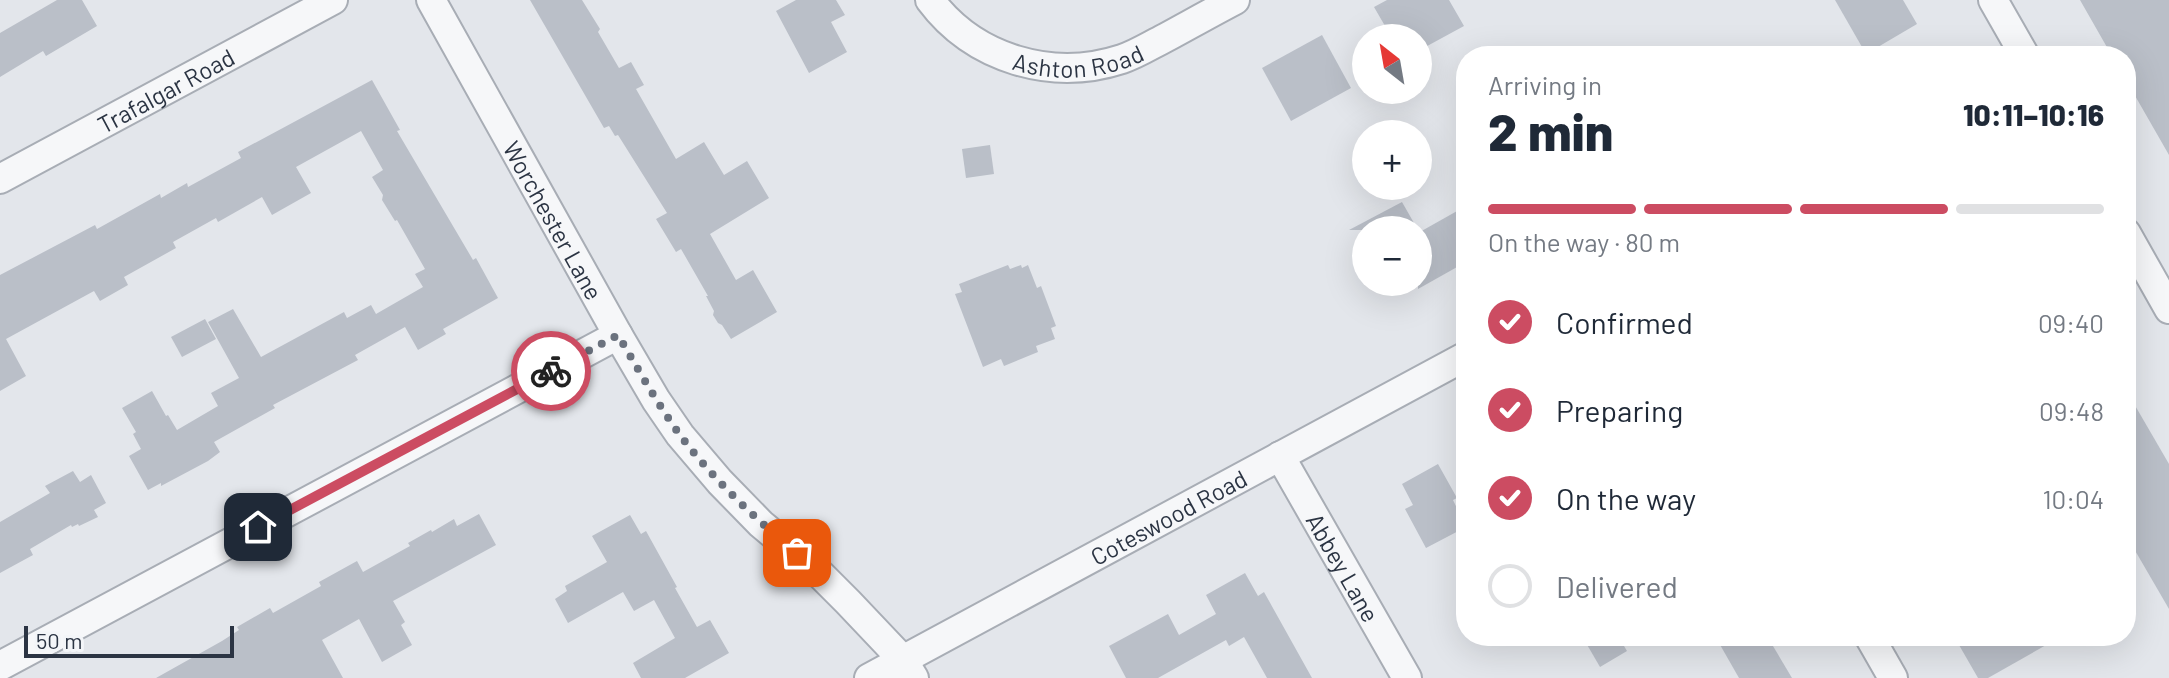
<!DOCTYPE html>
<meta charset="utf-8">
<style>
body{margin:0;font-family:Barlow,sans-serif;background:#f6f6f7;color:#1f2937;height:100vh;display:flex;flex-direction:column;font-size:30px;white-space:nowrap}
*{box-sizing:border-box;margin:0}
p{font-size:26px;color:#747a83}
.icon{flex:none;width:44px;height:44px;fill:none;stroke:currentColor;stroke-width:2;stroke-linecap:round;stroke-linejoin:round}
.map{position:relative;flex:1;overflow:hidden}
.sheet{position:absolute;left:1456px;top:46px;width:680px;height:600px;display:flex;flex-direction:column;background:#fff;border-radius:32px;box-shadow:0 8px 32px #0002}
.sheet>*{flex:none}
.needle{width:52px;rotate:329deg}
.controls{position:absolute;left:1352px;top:24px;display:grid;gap:16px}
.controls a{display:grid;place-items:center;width:80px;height:80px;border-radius:50%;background:#fff;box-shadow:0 8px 32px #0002;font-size:40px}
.scale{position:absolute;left:24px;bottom:20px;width:210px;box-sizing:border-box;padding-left:8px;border:4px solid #2b3443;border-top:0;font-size:22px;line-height:28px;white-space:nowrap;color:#2b3443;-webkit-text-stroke:6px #f3f5f8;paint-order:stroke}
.pin{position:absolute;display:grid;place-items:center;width:68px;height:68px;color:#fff;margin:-34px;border-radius:16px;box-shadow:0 4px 12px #0006}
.courier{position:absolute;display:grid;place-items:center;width:80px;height:80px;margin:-40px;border:6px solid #cc4c62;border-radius:50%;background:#fff;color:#222;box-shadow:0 2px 10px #0007}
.headline em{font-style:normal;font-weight:800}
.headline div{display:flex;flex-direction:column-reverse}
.headline{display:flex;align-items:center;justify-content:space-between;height:136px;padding:0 32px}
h1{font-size:52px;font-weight:800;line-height:60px}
.bar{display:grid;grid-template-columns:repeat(4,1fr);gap:12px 8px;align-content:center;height:96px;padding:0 32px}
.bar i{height:10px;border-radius:6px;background:#e0e1e3}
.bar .on{background:#cc4c62}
.bar p{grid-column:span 4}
ol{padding:0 32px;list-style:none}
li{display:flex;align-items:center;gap:24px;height:88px}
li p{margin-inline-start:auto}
li .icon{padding:8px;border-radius:50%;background:#cc4c62;color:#fff;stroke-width:4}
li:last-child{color:#747a83}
li i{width:44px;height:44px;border:4px solid #e0e1e3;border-radius:50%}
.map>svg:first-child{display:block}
.building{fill:#babfc8}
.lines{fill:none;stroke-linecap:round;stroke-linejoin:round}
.minor-casing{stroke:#a8adb5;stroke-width:32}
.minor{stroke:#f6f7f9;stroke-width:28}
.done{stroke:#6b727e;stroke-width:8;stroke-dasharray:0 14.4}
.route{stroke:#cc4c62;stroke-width:10}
.labels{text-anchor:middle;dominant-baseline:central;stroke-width:6;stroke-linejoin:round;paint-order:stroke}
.street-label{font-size:24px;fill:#2b3443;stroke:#f3f5f8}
</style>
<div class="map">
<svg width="2169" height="678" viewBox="0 0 2169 678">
<rect width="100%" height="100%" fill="#e3e6eb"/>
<g class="building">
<polygon points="57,0 82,0 97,26 46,56 43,51 0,77 0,33"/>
<polygon points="530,0 582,0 600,29 598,32 619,68 631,62 644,85 636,89 676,159 704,142 724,175 747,161 769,198 710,234 736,280 753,270 777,312 731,339 722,325 718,323 713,315 714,311 706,296 708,296 681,249 676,252 656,219 667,213 618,135 615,136 609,126 604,128"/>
<polygon points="796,0 836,0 845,15 831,22 847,52 809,73 776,11"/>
<polygon points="1387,0 1449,0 1464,26 1418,51 1418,38 1392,38 1374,7"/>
<polygon points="1835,0 1903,0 1917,24 1866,54"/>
<polygon points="2080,0 2169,0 2169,155 2126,80 2126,56 2112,56"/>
<polygon points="1322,35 1351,88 1291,121 1262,68"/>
<polygon points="372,80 400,130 397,131 473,260 476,258 498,298 443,329 446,334 418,350 405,327 355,355 358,360 273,405 275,408 214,442 220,452 208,461 161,486 161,483 148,490 129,456 141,449 133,434 136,432 122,408 152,391 166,416 168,415 177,430 218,406 211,393 239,378 208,322 233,309 261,357 344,312 347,318 371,305 376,314 423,287 415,274 425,269 397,220 395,221 382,200 383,195 372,177 383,170 361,131 296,167 311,193 272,215 262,197 218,222 216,218 173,242 176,248 124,277 128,285 100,301 94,291 6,339 26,376 0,391 0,275 95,225 97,229 160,194 161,198 187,183 188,187 241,158 238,152"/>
<polygon points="990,145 994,174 966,178 962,149"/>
<polygon points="1402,202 1418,230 1349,230"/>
<polygon points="1466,206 1466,262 1418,289 1418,233"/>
<polygon points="1008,265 1010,269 1021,265 1022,268 1028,265 1037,288 1041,286 1056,326 1051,328 1055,339 1036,346 1038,352 1004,366 1001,359 983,367 955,294 962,292 959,284"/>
<polygon points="205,319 216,339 182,357 171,337"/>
<polygon points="2126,390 2169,464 2169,609 2126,535"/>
<polygon points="1438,464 1457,498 1453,500 1466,527 1426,548 1405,509 1413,505 1402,484"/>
<polygon points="73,471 80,482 91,475 106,503 94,510 98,517 79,526 78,524 72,527 71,525 30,549 33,555 0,573 0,522 50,493 45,486"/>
<polygon points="479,514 496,545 393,601 405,622 401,625 412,645 382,662 359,619 322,640 343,678 156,678 222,641 239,630 237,627 270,608 273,613 321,586 319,582 357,561 363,572 410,546 408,543 431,530 432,532 454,519 457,526"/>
<polygon points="630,515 641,534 646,531 677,587 675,588 697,627 710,620 729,653 685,678 641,678 633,663 675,638 654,600 634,611 623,592 568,623 555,599 567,591 565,586 607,562 592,536"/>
<polygon points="1245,573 1258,596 1264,592 1312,678 1267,678 1244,637 1229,646 1226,640 1158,678 1126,678 1109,646 1168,614 1179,635 1216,614 1206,595"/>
<polygon points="1582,636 1618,636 1627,651 1600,667"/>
<polygon points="1715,636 1767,636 1792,678 1739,678"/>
<polygon points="1975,636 2062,636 1988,678 1978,678 1959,645"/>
</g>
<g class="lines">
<defs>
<g id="minor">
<path id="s1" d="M431,0L618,335L656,400L680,435L720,482L761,524L814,568L848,602L903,660L914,678"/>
<path id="s2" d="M930,0C974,59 1052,82 1122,59C1137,54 1151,45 1165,38C1189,25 1212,12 1235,0"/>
<polyline points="1993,0 2025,56"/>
<path id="s3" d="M0,179L333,0"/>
<polyline points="2126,233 2169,309"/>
<path id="s4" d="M1280,456L1407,678"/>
<polyline points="1869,636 1893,678"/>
<polyline points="0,666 618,335"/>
<path id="s5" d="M869,678L1466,356"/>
</g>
</defs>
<use href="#minor" class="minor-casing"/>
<use href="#minor" class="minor"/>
</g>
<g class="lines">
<path class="done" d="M551,371L618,335C638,369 657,403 680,435C713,479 754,518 797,553"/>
<polyline class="route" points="258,527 551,371"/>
</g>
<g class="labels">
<g class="street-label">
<text stroke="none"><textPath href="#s2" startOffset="170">Ashton Road</textPath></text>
<text stroke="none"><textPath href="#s3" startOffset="188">Trafalgar Road</textPath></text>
<text stroke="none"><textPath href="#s1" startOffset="252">Worchester Lane</textPath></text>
<text stroke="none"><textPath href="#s5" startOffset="340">Coteswood Road</textPath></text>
<text stroke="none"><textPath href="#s4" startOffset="128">Abbey Lane</textPath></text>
</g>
</g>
</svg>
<div class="controls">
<a><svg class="needle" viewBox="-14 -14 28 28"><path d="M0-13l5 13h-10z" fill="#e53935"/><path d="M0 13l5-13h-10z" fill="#747a83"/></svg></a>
<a>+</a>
<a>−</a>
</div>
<div class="scale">50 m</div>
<div class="pin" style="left:797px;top:553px;background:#ea580c"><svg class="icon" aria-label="bag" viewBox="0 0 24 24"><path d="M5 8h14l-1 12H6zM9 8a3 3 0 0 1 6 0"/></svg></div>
<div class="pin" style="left:258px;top:527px;background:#1f2937"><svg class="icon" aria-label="home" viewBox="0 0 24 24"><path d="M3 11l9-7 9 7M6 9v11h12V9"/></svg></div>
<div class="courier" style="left:551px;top:371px"><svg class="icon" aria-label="bike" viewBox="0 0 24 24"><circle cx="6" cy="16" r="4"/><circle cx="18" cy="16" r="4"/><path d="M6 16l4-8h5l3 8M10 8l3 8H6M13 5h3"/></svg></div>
<section class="sheet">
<div class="headline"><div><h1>2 min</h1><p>Arriving in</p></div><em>10:11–10:16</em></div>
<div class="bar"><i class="on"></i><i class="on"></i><i class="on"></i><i></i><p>On the way · 80 m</p></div>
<ol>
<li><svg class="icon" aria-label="check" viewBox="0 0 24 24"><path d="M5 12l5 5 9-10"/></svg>Confirmed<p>09:40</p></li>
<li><svg class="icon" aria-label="check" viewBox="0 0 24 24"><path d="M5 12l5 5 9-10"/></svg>Preparing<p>09:48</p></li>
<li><svg class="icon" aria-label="check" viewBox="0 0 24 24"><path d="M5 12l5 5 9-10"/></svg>On the way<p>10:04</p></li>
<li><i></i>Delivered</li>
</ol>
</section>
</div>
